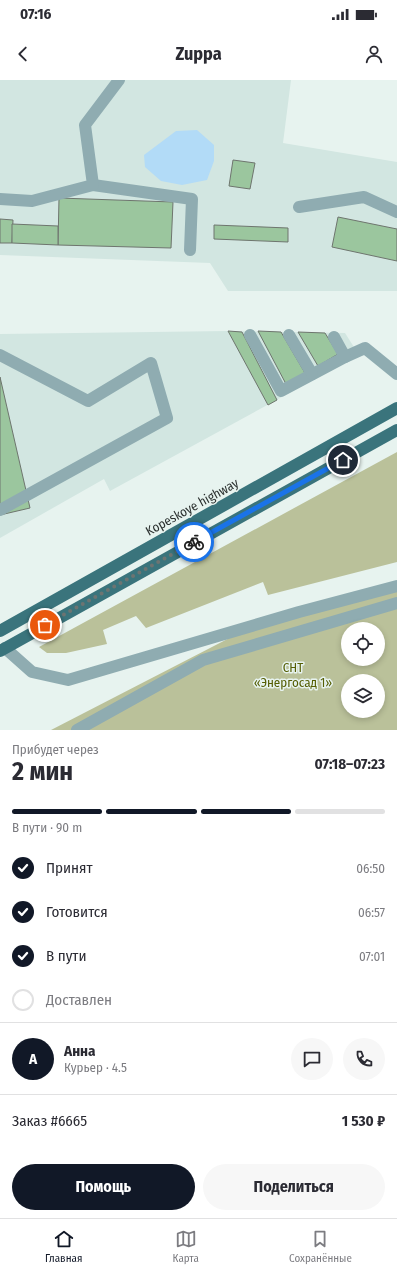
<!DOCTYPE html>
<html lang="ru">
<meta charset="utf-8">
<style>
body{margin:0;font-family:"Fira Sans Condensed",sans-serif;background:#f7f7f7;color:#2b2b33;height:100vh;display:flex;flex-direction:column;font-size:15px;white-space:nowrap}
*{box-sizing:border-box;margin:0}
p{font-size:13px;color:#7c7c81}
.icon{flex:none;width:22px;height:22px;fill:none;stroke:currentColor;stroke-width:2;stroke-linecap:round;stroke-linejoin:round}
.map{position:relative;height:650px;overflow:hidden}
.side{display:flex;flex-direction:column;background:#fff;flex:1}
.side>*{flex:none}
.fabs{position:absolute;left:341px;top:542px;display:grid;gap:8px}
.fabs a{display:grid;place-items:center;width:44px;height:44px;border-radius:50%;background:#fff;box-shadow:0 2px 6px #0003;font-size:20px}
.pin{position:absolute;display:grid;place-items:center;width:34px;height:34px;color:#fff;margin:-17px;border:2px solid #fff;border-radius:50%;box-shadow:0 1px 4px #0007}
.courier{position:absolute;display:grid;place-items:center;width:40px;height:40px;margin:-20px;border:3px solid #1a73e8;border-radius:50%;background:#fff;color:#222;box-shadow:0 1px 5px #0007}
.headline em{font-style:normal;font-weight:700}
.headline div{display:flex;flex-direction:column-reverse}
.headline{display:flex;align-items:center;justify-content:space-between;height:68px;padding:0 12px}
h1{font-size:26px;font-weight:700;line-height:30px}
.bar{display:grid;grid-template-columns:repeat(4,1fr);gap:6px 4px;align-content:center;height:48px;padding:0 12px}
.bar i{height:5px;border-radius:3px;background:#e1e1e2}
.bar .current{background:#111827}
.bar p{grid-column:span 4}
.line{display:flex;align-items:center;gap:10px;padding:0 12px;border-top:1px solid #e1e1e2}
.line div{flex:1}
.round{display:grid;place-items:center;flex:none;width:42px;height:42px;border-radius:21px;background:#f7f7f7}
ol{padding:0 12px;list-style:none}
li{display:flex;align-items:center;gap:12px;height:44px}
li p{margin-inline-start:auto}
li .icon{padding:4px;border-radius:50%;background:#111827;color:#fff;stroke-width:4}
li:last-child{color:#7c7c81}
li i{width:22px;height:22px;border:2px solid #e1e1e2;border-radius:50%}
.primary-button{display:flex;gap:8px;margin-top:auto;padding:8px 12px}
.primary-button a{flex:1;height:46px;border-radius:24px;background:#111827;color:#fff;font-size:16px;font-weight:700;line-height:46px;text-align:center}
.primary-button a+a{background:#f7f7f7;color:#2b2b33}
.status{display:flex;justify-content:space-between;align-items:center;height:28px;padding:0 20px;background:#fff;direction:ltr}
.status svg{height:11px;fill:currentColor}
header{display:flex;justify-content:space-between;align-items:center;height:52px;padding:0 12px;background:#fff;font-size:18px;font-weight:700}
.dock{display:flex;justify-content:space-around;align-items:center;height:56px;border-top:1px solid #e1e1e2;background:#fff;font-size:11px;color:#7c7c81}
.dock a{display:grid;justify-items:center;gap:2px}
.dock .current{color:#111827}
.map>svg:first-child{display:block}
.built{fill:#d2e6e1}
.green{fill:#bac19a;fill-rule:evenodd}
.water{fill:#b2dbf7}
.building{fill:#9bc69e;stroke:#6e756e}
.lines{fill:none;stroke-linecap:round;stroke-linejoin:round}
.minor{stroke:#8facb1;stroke-width:12}
.major{stroke:#3a747c;stroke-width:12}
.done{stroke:#6d7472;stroke-width:4;stroke-dasharray:0 7.2}
.route{stroke:#1a73e8;stroke-width:5}
.labels{text-anchor:middle;dominant-baseline:central;stroke-width:3;stroke-linejoin:round;paint-order:stroke}
.street-label{font-size:13px;fill:#2b302f;stroke:#e7f3ef}
.park-label{font-size:13px;fill:#555e04;stroke:#e7f3ef}
</style>
<div class="status"><b>07:16</b><svg viewBox="0 0 49 12"><path d="M0 12V9h3v3zM5 12V6h3v6zM10 12V3h3v9zM15 12V0h3v12zM26 1h20v11H26zM47 4h2v5h-2z"/></svg></div>
<header><svg class="icon" aria-label="back" viewBox="0 0 24 24"><path d="M15 5l-7 7 7 7"/></svg>Zuppa<svg class="icon" aria-label="person" viewBox="0 0 24 24"><circle cx="12" cy="8" r="4"/><path d="M4 21q1-7 8-7t8 7"/></svg></header>
<div class="map">
<svg width="397" height="650" viewBox="0 0 397 650">
<rect width="100%" height="100%" fill="#e7f3ef"/>
<g class="built">
<polygon points="0,0 291,0 283,63 397,82 397,211 228,211 210,183 0,175"/>
<polygon points="228,251 345,253 359,275 110,411 104,399 0,458 0,254"/>
</g>
<g class="green">
<polygon points="397,372 397,482 268,515 263,502 146,548 136,536 103,550 107,564 66,573 47,573 39,567"/>
<path d="M397,509V650H51L243,551ZM348,549H378V579H348ZM348,601H378V631H348Z"/>
</g>
<polygon class="water" points="197,50 214,65 214,81 207,100 182,105 161,101 145,87 144,75 176,51"/>
<g class="building">
<polygon points="233,80 255,83 250,109 229,106"/>
<polygon points="59,118 173,122 171,168 58,165"/>
<polygon points="338,137 397,149 397,181 332,167"/>
<polygon points="0,139 13,140 12,163 0,163"/>
<polygon points="12,144 58,146 58,165 12,163"/>
<polygon points="214,145 288,148 288,162 214,159"/>
<polygon points="228,251 242,252 277,320 268,325"/>
<polygon points="258,251 281,252 305,293 286,304"/>
<polygon points="298,252 325,253 338,274 318,286"/>
<polygon points="0,297 30,428 0,435"/>
</g>
<g class="lines">
<g class="minor">
<polyline points="93,105 192,119 190,170"/>
<polyline points="0,119 32,121 93,105 85,45 119,0"/>
<polyline points="299,127 364,117 397,132"/>
<polyline points="250,255 281,311 345,277 365,268 397,294"/>
<polyline points="289,255 312,294"/>
<polyline points="334,257 345,277"/>
<polyline points="0,275 88,321 151,283 167,338 0,430"/>
<polyline points="5,568 32,592 68,600 299,532 397,506"/>
<polyline points="77,650 203,580 397,523"/>
</g>
<g class="major">
<polyline points="0,551 397,328"/>
<polyline points="0,571 397,350"/>
</g>
</g>
<g class="lines">
<polyline class="done" points="45,545 194,462"/>
<polyline class="route" points="194,462 343,380"/>
</g>
<g class="labels">
<g class="street-label">
<text transform="translate(192 427) rotate(-29)">Kopeskoye highway</text>
</g>
<g class="park-label">
<text x="293" y="587">СНТ<tspan x="293" dy="15">«Энергосад 1»</tspan></text>
</g>
</g>
</svg>
<div class="fabs">
<a><svg class="icon" aria-label="locate" viewBox="0 0 24 24"><circle cx="12" cy="12" r="6"/><path d="M12 2v4M12 18v4M2 12h4M18 12h4"/></svg></a>
<a><svg class="icon" aria-label="layers" viewBox="0 0 24 24"><path d="M12 4l9 5-9 5-9-5zM3 14l9 5 9-5"/></svg></a>
</div>
<div class="pin" style="left:45px;top:545px;background:#ea580c"><svg class="icon" aria-label="bag" viewBox="0 0 24 24"><path d="M5 8h14l-1 12H6zM9 8a3 3 0 0 1 6 0"/></svg></div>
<div class="pin" style="left:343px;top:380px;background:#1f2937"><svg class="icon" aria-label="home" viewBox="0 0 24 24"><path d="M3 11l9-7 9 7M6 9v11h12V9"/></svg></div>
<div class="courier" style="left:194px;top:462px"><svg class="icon" aria-label="bike" viewBox="0 0 24 24"><circle cx="6" cy="16" r="4"/><circle cx="18" cy="16" r="4"/><path d="M6 16l4-8h5l3 8M10 8l3 8H6M13 5h3"/></svg></div>
</div>
<section class="side">
<div class="headline"><div><h1>2 мин</h1><p>Прибудет через</p></div><em>07:18–07:23</em></div>
<div class="bar"><i class="current"></i><i class="current"></i><i class="current"></i><i></i><p>В пути · 90 m</p></div>
<ol>
<li><svg class="icon" aria-label="check" viewBox="0 0 24 24"><path d="M5 12l5 5 9-10"/></svg>Принят<p>06:50</p></li>
<li><svg class="icon" aria-label="check" viewBox="0 0 24 24"><path d="M5 12l5 5 9-10"/></svg>Готовится<p>06:57</p></li>
<li><svg class="icon" aria-label="check" viewBox="0 0 24 24"><path d="M5 12l5 5 9-10"/></svg>В пути<p>07:01</p></li>
<li><i></i>Доставлен</li>
</ol>
<div class="line" style="height:72px"><b class="round" style="background:#111827;color:#fff">А</b><div><b>Анна</b><p>Курьер · 4.5</p></div><a class="round"><svg class="icon" aria-label="chat" viewBox="0 0 24 24"><path d="M4 5h16v11H9l-5 4z"/></svg></a><a class="round"><svg class="icon" aria-label="phone" viewBox="0 0 24 24"><path d="M5 4h4l2 5-3 2q2 4 5 5l2-3 5 2v4C11 20 4 13 5 4z"/></svg></a></div>
<div class="line" style="height:52px"><div>Заказ #6665</div><b>1 530 ₽</b></div>
<div class="primary-button"><a>Помощь</a><a>Поделиться</a></div>
</section>
<nav class="dock">
<a class="current"><svg class="icon" aria-label="home" viewBox="0 0 24 24"><path d="M3 11l9-7 9 7M6 9v11h12V9"/></svg>Главная</a>
<a><svg class="icon" aria-label="map" viewBox="0 0 24 24"><path d="M3 6l6-2 6 2 6-2v14l-6 2-6-2-6 2zM9 4v14M15 6v14"/></svg>Карта</a>
<a><svg class="icon" aria-label="saved" viewBox="0 0 24 24"><path d="M7 4h10v16l-5-4-5 4z"/></svg>Сохранённые</a>
</nav>
